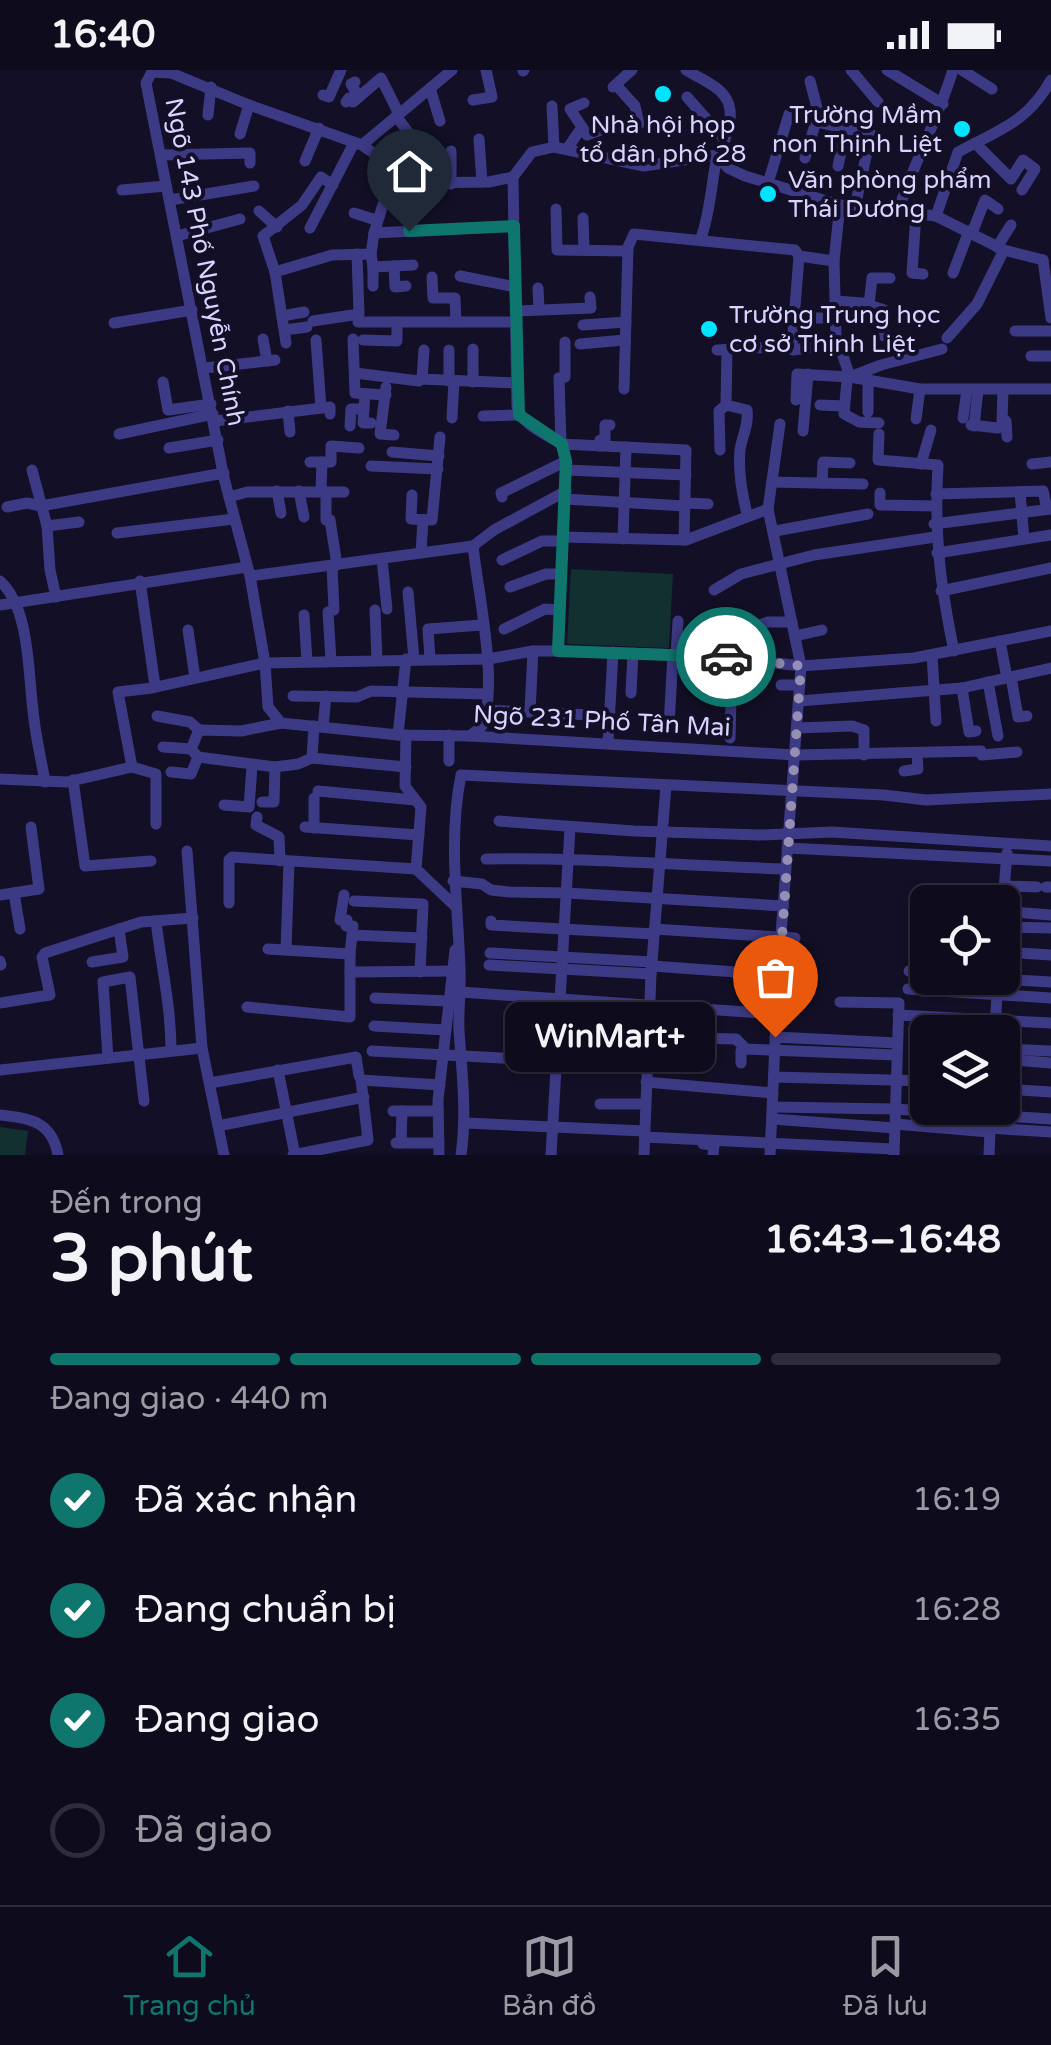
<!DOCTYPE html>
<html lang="vi">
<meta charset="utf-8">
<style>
body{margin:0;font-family:"Varela Round",sans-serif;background:#171425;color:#f1f3f6;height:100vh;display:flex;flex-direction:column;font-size:38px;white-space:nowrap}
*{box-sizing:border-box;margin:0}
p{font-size:32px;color:#9b9ba3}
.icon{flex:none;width:55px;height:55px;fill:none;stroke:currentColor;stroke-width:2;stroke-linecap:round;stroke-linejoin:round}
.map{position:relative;height:1085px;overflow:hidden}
.drawer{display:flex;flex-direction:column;background:#0e0b1c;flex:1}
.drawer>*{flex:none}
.buttons{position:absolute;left:910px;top:815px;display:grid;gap:20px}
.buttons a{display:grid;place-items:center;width:110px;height:110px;border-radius:15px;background:#0e0b1c;box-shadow:0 2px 8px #0004,0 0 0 2px #2e2b3b;font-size:50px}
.pin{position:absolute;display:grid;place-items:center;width:85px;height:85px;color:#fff;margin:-102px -42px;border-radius:50% 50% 50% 0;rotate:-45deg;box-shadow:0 0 10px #0007}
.pin .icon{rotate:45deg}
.courier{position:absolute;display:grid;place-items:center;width:100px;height:100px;margin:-50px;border:8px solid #0f766e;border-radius:50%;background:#fff;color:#222;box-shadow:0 2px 12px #0007}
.bubble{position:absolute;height:70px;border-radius:15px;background:#0e0b1c;box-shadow:0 2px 8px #0004,0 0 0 2px #2e2b3b;font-size:32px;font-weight:700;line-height:70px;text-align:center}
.overview em{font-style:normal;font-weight:700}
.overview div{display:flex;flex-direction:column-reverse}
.overview{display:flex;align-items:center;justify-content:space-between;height:170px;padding:0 50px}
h1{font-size:65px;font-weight:700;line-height:75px}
.bar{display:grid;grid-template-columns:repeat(4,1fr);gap:15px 10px;align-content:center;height:120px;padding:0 50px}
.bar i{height:12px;border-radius:8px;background:#2e2b3b}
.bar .current{background:#0f766e}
.bar p{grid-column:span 4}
ol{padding:0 50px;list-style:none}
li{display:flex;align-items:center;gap:30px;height:110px}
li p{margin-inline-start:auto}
li .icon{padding:10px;border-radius:50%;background:#0f766e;color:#fff;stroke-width:4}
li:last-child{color:#9b9ba3}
li i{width:55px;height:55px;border:5px solid #2e2b3b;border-radius:50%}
.status{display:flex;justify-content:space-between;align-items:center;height:70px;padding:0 50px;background:#0e0b1c;direction:ltr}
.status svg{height:28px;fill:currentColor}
.tabs{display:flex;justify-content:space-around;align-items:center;height:140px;border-top:2px solid #2e2b3b;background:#0e0b1c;font-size:28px;color:#9b9ba3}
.tabs a{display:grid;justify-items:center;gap:5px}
.tabs .current{color:#0f766e}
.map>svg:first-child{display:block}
.green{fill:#12302f}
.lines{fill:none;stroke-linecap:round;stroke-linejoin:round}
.minor{stroke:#3d3a85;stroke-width:11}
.done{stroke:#948fb3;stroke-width:10;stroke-dasharray:0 18}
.route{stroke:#0f766e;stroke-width:12}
.poi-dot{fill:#00e5ff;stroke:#130f26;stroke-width:4}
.labels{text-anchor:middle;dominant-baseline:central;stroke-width:8;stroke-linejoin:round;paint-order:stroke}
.poi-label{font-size:25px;fill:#d9d4ff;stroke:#130f26;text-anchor:start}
.street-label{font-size:25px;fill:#d9d4ff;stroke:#130f26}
</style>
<div class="status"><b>16:40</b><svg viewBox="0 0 49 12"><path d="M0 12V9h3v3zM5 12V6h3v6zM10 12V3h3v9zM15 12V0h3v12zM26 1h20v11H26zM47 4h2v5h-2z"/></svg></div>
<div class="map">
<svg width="1051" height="1085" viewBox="0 0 1051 1085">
<rect width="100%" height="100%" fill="#130f26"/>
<g class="green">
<polygon points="571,499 673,504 669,578 567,574"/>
<polygon points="0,1057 28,1061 25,1085 0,1085"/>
</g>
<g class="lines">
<g class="minor">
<polyline points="153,0 146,13 224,408 250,506 265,593 268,637 281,653 398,665 470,666 795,685 981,681 982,685 1017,682"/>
<path d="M686,0C713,16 740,23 727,63C724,73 718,82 716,92C711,117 710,143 701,168"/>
<polyline points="851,0 878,32"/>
<polyline points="887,0 943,34"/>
<polyline points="962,0 992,19"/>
<polyline points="523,1 524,0"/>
<polyline points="152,2 171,3 249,35 362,75 416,113 489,112 513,107 532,82 554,77 644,96 717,85 728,98 745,106 840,135 936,146 1004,180 1043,190"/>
<polyline points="810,11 821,53 871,64 855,137"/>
<polyline points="355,12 351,14 359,27"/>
<polyline points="616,15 635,36 639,54"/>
<polyline points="613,17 632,0"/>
<polyline points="430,18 440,51"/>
<polyline points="323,25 329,27 341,0"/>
<polyline points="687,27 725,70"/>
<polyline points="473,30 492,27 486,0"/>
<polyline points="346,32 349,28 353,32 381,8 399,44"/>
<polyline points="552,36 554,77"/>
<polyline points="208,45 211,17"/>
<polyline points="396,46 424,83"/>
<polyline points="582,57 570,39 584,33"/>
<polyline points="240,64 249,35"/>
<polyline points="479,69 482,112"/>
<polyline points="975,73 1011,109 1023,90 1035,99 1022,120"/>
<polyline points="362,75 452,0"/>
<polyline points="567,79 582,57 587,65 614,55"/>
<polyline points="162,85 250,83 250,93"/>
<polyline points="805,88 816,51"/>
<polyline points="305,91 319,58"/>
<polyline points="838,96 846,59"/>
<polyline points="394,100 374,163 514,156"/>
<path d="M513,107L517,336C521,355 546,364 561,374L566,391L558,581"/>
<polyline points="768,113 789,44"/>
<polyline points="451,114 451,81"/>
<polyline points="122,120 166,116"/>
<polyline points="170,130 254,116"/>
<polyline points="556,139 557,180 628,181"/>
<polyline points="259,141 277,157"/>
<path d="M898,141C914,93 938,49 953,0"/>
<polyline points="354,143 376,150"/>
<polyline points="916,144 912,203 923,204"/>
<path d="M936,146L958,82C999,60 1028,52 1051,10"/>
<polyline points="583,148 584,180"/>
<polyline points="310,158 354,73"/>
<polyline points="972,163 985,130 998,139"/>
<polyline points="177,166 240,149"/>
<polyline points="997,177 1011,155"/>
<polyline points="371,184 373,197 413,195"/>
<polyline points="1043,190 1051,248"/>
<polyline points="834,191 836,265 850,307 920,319 1051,319"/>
<polyline points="394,196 395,217 406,216"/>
<polyline points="373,197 373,216"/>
<polyline points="275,202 332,185 371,184 374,163"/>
<polyline points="953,203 969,161"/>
<polyline points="460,206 516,217"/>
<polyline points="432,207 433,228 455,228 456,252"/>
<polyline points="538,218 539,240"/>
<polyline points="835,231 863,233 884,240 884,266"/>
<polyline points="869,235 872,208 890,208"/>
<polyline points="517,241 591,238 590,227"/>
<polyline points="282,246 304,242"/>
<polyline points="815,248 835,248"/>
<polyline points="313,251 359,244 357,184"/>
<polyline points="358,252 517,252"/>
<polyline points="114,253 192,240"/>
<polyline points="583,255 626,252"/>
<polyline points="285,260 307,257"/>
<polyline points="1015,261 1051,261"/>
<polyline points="947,268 977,234 1004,180"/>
<polyline points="263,269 267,291"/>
<polyline points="353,269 355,323 386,325"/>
<polyline points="316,270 321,338"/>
<polyline points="363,270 397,271 397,252"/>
<polyline points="565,272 565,307 559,308 561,374 686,380 684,470"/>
<polyline points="286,273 275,202 263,166 302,135 321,107 333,115"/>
<polyline points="580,274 625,270"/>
<polyline points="788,278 793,280 828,275"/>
<polyline points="473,279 473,312"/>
<path d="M727,279L726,335L747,340C749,355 742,366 740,380C738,401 742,424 747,444"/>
<polyline points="449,280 449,311"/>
<polyline points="717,280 792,276 799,186"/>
<polyline points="1031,286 1051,286"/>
<polyline points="205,298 275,290"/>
<polyline points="355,303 419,311 420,309 517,313"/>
<polyline points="850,307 847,310 844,344 859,352 879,353"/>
<polyline points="422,309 424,280"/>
<polyline points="163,312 168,340 211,334"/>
<polyline points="868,312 868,342"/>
<polyline points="386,317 380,364 394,365"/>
<polyline points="624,319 628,177 634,164 795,180 799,186 834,191 840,135"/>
<polyline points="1003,320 1002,351 1006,351 1007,367"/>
<polyline points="365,324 363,353 371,353"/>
<polyline points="796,330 797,304 850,307 881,295 942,279"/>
<polyline points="820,335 844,336"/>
<polyline points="288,341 290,362"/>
<polyline points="483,346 519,345"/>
<polyline points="452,348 454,311"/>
<polyline points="963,348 967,320"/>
<polyline points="916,349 920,319"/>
<polyline points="215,351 330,337 330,344"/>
<polyline points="971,355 998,358"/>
<polyline points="350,356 351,339 364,339"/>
<polyline points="974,356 978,320"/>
<polyline points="803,361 808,304"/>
<polyline points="119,364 213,344"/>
<path d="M879,364L878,390L938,395C934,464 940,514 954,581"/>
<polyline points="600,376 600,370 605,370 605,355 610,355"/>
<polyline points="169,378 218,370"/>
<polyline points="720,380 719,341 726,335"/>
<polyline points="392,382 439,386"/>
<polyline points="310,392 331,392 331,376 359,378"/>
<polyline points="921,394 931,360"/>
<polyline points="1032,394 1051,392"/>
<polyline points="371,396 438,399"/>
<polyline points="32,400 47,456 50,500 56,527"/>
<polyline points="566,400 686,405"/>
<polyline points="772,412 863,414"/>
<polyline points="822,413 823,392 850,393"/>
<polyline points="277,421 281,443"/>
<polyline points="299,421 304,447"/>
<polyline points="321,422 322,392"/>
<polyline points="326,422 326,450 330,450 337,495"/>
<polyline points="1020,422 1024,469"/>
<polyline points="880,423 880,435 935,436"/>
<polyline points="936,424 1043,421 1047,439"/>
<polyline points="412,425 411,449 432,450 440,367"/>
<polyline points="229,427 247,422 344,422"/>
<polyline points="502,427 501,423 566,391"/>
<polyline points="565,429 685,436"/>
<polyline points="685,433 708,434"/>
<polyline points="7,437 27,433 41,436 224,403"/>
<polyline points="934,454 1051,439"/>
<polyline points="47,456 79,452"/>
<polyline points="775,461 868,444"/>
<polyline points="117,463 234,449"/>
<polyline points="563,467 686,470 768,439"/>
<polyline points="623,469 626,377"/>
<polyline points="421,483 423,450"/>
<polyline points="937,483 1051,465"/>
<polyline points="382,489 387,539"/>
<polyline points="502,490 542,471 563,471"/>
<polyline points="332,496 334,540"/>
<polyline points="250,506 473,476 494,460 566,421"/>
<path d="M0,511C30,538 28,603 33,640C35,664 41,688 45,712"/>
<polyline points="140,511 155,616"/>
<polyline points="510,517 546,504 561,504"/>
<polyline points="714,520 741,504 814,485 935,467"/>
<polyline points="941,521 1051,498"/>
<polyline points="408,522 414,589"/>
<polyline points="0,535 247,497"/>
<polyline points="375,540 377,590"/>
<polyline points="328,542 331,591"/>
<polyline points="304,545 307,591"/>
<polyline points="504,559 545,539 560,540"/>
<polyline points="188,560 195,608"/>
<polyline points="795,566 822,560"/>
<polyline points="1000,571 1007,608"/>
<polyline points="676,585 678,551"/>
<polyline points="932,585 936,651"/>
<polyline points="716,586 716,571 768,552 792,552"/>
<polyline points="430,589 428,559 482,555"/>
<polyline points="1011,607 1018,647 1027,646"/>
<polyline points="988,612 998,666"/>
<polyline points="781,615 800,615"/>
<polyline points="962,618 969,662 976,661"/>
<polyline points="631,623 633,583"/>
<polyline points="293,626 357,627 371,621 487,624"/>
<polyline points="799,631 962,618 1051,598"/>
<polyline points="486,640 591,645"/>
<polyline points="530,641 533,581"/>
<polyline points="157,646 190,652 199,660"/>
<polyline points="669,655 673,585"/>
<polyline points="323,657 326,626"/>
<polyline points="797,658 852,656 864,660 864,685"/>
<polyline points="398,665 406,589"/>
<polyline points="406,665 405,716 421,737 416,799 454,835"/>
<path d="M470,666L482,656C499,614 478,523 473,476"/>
<polyline points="730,668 732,588"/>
<polyline points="608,673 613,582"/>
<polyline points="163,677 191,679 198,687 275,697 298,694 312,688 406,697"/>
<polyline points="191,679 199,660 241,661 281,653"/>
<polyline points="312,688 314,656"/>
<polyline points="449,691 449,665"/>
<polyline points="132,697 118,622 152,618 265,593 488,589 533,581 558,581 716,586 801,596 914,588 1051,561"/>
<polyline points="904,701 918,699 917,683"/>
<polyline points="171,702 191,704 198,687"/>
<polyline points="0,709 67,712 132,697 156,704 156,754"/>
<polyline points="73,710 85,796 151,791"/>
<polyline points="318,721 415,730"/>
<polyline points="262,732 274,732 275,697"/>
<polyline points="224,735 249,737 252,696"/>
<polyline points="257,747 256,755 279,767 280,791"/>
<polyline points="499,751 634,761 760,765 832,762 1051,776"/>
<polyline points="305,757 419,765"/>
<polyline points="314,758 314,728"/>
<polyline points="787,778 1051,791"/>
<polyline points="187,781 202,978 224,1085"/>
<path d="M486,789C585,787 685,796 785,799"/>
<polyline points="453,811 482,814 491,820 509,822 567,823 783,836"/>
<polyline points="1005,816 1037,817"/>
<polyline points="1046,817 1051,817"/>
<polyline points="14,823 20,859"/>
<polyline points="0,825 39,819 31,757"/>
<polyline points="344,825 340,850 347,850 346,856 353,856 350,884"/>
<polyline points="354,831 423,834 420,902"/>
<polyline points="229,833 229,790 232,787 416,799"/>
<polyline points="1002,844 1007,783"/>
<polyline points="1002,847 1012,846 1014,842 1051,845"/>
<path d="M156,851C161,895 171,936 171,980"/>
<polyline points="491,851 491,855 654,864"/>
<polyline points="1002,857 1051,858"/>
<polyline points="654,859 795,868"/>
<polyline points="352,865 422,868"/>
<polyline points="286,880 289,792"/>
<polyline points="1002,882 1051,885"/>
<polyline points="490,883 652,892"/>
<polyline points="0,891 1,895"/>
<polyline points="92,892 123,887 119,859"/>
<polyline points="489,895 651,904"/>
<polyline points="652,896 778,905"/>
<polyline points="909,901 928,903"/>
<polyline points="350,902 456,901"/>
<polyline points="984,908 1051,912"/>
<polyline points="908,919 1051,928"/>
<polyline points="460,922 776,944"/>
<polyline points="375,928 448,931"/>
<polyline points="840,932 899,933 894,1085"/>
<polyline points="0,933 50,925 42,887 45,883 141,852 193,848"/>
<polyline points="247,937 350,947 350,884 268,879"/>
<polyline points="898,945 1051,953"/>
<polyline points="559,953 621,959 649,958"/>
<polyline points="374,956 445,960"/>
<polyline points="995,962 997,922"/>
<polyline points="558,967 648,971"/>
<polyline points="648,967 736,969 746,979 896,985"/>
<polyline points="775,967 897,973"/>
<polyline points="1002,979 1051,981"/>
<polyline points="372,981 647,996"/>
<polyline points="108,988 103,912 130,907 144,1031"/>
<polyline points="1002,989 1051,993"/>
<polyline points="741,993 741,981 746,979"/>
<polyline points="0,1000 202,978"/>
<polyline points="278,1000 295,1085"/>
<polyline points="774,1007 928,1011"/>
<polyline points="646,1012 773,1023"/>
<polyline points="210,1013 356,987 359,1006"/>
<polyline points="1002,1019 1051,1022"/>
<polyline points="600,1034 645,1034"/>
<polyline points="773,1037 894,1039 1051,1049"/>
<polyline points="393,1041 438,1041"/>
<path d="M0,1045C31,1048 52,1052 58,1085"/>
<polyline points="772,1049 895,1058"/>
<polyline points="466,1053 644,1061"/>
<polyline points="895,1054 989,1062"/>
<polyline points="218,1056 364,1027"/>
<polyline points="989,1058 1051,1062"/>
<polyline points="645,1067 894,1079"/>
<polyline points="396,1073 439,1073"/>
<polyline points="401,1073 402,1041"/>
<polyline points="703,1074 714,1075 713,1085"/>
<polyline points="293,1085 368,1070 361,1010 440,1015"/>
<polyline points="439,1085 438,1030 455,880"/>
<path d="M461,1085C467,1044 462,1003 459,961C458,941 461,920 460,899C458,834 448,770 461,705L884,725L926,730L1051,724"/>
<polyline points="551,1085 570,758"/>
<polyline points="644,1085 651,904 666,716"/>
<polyline points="770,1085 778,905 801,596 768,439 780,354"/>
<polyline points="989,1085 991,1038"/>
</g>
</g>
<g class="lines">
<polyline class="done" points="726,587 801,596 775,967"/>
<polyline class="route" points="409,161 514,156 519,345 562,374 566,391 558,581 726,587"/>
</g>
<g class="poi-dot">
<circle cx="663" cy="24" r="10"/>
<circle cx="962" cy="59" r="10"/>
<circle cx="768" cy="124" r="10"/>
<circle cx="709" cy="259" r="10"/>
</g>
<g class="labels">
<g class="poi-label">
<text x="942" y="45" text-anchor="end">Trường Mầm<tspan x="942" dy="29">non Thịnh Liệt</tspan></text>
<text x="663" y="55" text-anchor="middle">Nhà hội họp<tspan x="663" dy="29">tổ dân phố 28</tspan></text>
<text x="788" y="110">Văn phòng phẩm<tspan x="788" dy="29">Thái Dương</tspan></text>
<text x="729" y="245">Trường Trung học<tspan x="729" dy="29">cơ sở Thịnh Liệt</tspan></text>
</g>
<g class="street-label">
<text transform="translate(205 192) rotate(79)">Ngõ 143 Phố Nguyễn Chính</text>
<text transform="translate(602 651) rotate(3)">Ngõ 231 Phố Tân Mai</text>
</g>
</g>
</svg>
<div class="buttons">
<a><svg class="icon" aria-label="locate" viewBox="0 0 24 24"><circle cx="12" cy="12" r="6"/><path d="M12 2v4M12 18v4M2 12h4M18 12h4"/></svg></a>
<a><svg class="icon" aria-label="layers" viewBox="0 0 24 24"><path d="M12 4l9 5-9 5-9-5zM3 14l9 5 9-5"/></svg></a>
</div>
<div class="pin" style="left:775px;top:967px;background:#ea580c"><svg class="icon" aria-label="bag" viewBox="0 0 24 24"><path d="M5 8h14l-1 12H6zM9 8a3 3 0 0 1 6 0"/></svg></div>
<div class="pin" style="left:409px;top:161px;background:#1f2937"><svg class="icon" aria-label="home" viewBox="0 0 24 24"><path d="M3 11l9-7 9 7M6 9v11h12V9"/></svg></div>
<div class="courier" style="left:726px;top:587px"><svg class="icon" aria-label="car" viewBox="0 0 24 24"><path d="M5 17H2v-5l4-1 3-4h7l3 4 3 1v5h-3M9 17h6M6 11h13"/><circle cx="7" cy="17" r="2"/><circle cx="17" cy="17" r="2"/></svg></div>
<div class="bubble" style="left:505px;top:932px;width:210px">WinMart+</div>
</div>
<section class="drawer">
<div class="overview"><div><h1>3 phút</h1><p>Đến trong</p></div><em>16:43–16:48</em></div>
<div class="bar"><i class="current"></i><i class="current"></i><i class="current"></i><i></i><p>Đang giao · 440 m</p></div>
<ol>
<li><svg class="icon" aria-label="check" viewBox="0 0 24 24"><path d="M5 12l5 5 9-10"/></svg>Đã xác nhận<p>16:19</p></li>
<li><svg class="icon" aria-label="check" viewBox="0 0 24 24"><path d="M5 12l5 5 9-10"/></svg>Đang chuẩn bị<p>16:28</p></li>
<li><svg class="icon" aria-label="check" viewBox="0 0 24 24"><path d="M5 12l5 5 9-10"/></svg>Đang giao<p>16:35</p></li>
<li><i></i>Đã giao</li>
</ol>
</section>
<nav class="tabs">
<a class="current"><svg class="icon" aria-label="home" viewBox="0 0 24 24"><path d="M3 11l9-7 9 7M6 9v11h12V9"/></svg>Trang chủ</a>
<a><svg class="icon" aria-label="map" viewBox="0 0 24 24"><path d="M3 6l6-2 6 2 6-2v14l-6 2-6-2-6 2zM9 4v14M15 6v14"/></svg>Bản đồ</a>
<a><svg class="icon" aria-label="saved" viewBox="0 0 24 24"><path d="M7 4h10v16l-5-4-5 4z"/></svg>Đã lưu</a>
</nav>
